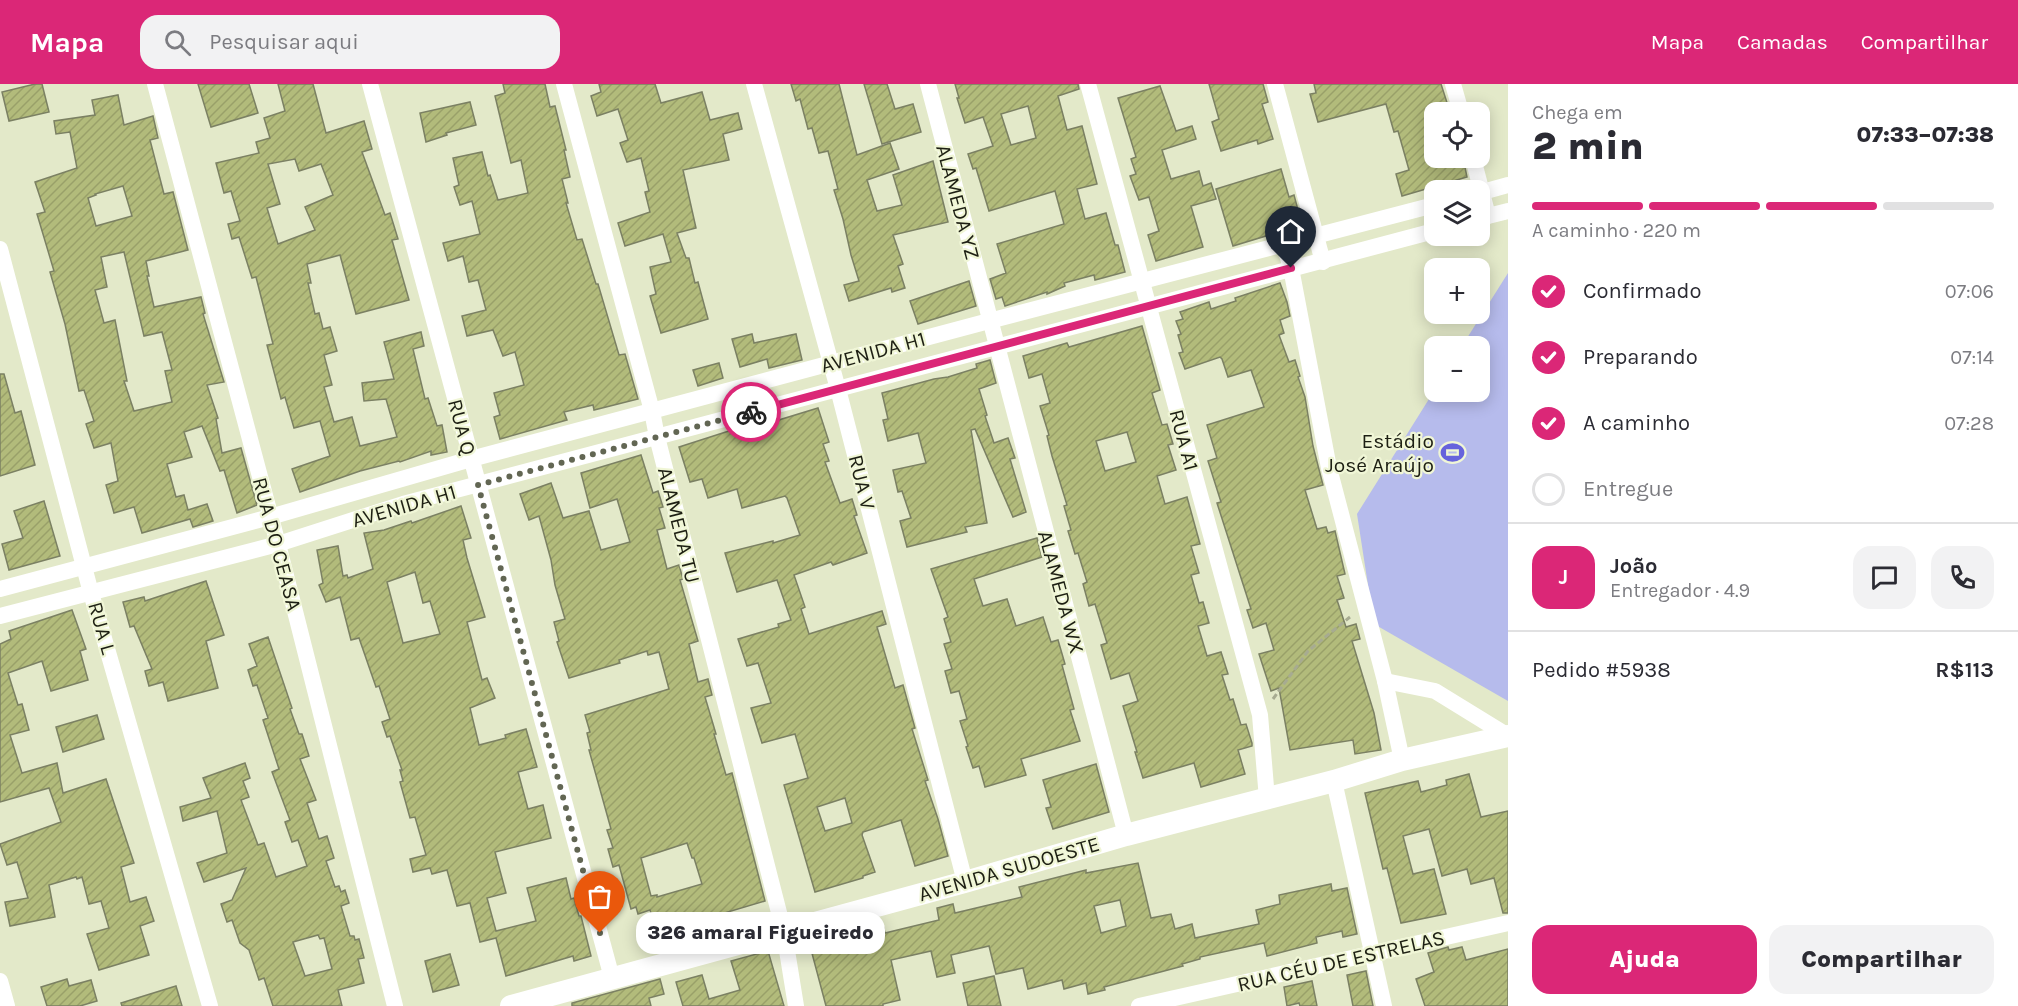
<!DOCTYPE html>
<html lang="pt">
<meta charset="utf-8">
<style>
body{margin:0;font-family:Karla,sans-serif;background:#f2f2f3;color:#2b2b33;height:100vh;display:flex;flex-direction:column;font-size:22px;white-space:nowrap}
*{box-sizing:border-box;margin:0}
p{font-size:20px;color:#7c7c81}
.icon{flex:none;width:33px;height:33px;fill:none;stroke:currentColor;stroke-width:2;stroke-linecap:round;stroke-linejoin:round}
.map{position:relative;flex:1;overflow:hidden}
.side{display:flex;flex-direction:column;background:#fff;width:510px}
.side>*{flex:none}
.controls{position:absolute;left:1424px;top:18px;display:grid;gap:12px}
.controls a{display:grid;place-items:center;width:66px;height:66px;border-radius:12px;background:#fff;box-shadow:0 3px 15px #0003;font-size:30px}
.pin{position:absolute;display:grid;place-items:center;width:51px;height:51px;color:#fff;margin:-62px -26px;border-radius:50% 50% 50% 0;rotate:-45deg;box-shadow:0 0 6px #0007}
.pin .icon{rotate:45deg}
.courier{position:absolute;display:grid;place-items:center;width:60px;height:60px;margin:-30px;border:4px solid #db2777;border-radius:50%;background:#fff;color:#222;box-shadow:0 2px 8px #0007}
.bubble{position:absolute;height:42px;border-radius:18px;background:#fff;box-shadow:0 3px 15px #0003;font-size:20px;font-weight:800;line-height:42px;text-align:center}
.headline em{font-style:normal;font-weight:800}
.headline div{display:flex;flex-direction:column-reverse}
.headline{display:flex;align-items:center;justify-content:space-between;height:102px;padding:0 24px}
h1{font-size:39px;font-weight:800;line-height:45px}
.bar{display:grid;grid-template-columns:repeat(4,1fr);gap:9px 6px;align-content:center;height:72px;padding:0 24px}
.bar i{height:8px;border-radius:4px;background:#e1e1e2}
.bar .active{background:#db2777}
.bar p{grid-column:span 4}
.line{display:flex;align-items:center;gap:15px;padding:0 24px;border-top:2px solid #e1e1e2}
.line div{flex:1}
.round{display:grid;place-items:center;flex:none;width:63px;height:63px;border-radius:18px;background:#f2f2f3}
ol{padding:0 24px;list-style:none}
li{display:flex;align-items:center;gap:18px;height:66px}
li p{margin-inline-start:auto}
li .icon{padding:6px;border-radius:50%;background:#db2777;color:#fff;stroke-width:4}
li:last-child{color:#7c7c81}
li i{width:33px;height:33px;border:3px solid #e1e1e2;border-radius:50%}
.cta{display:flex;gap:12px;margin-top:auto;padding:12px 24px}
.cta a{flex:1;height:69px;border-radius:18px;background:#db2777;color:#fff;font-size:24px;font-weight:800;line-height:69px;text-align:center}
.cta a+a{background:#f2f2f3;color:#2b2b33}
header{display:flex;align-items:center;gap:36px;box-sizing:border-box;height:84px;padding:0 30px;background:#db2777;color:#fff}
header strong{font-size:28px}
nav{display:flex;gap:33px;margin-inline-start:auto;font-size:21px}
.search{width:420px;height:54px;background:#f2f2f3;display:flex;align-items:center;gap:15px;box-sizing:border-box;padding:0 21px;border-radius:18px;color:#7c7c81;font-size:22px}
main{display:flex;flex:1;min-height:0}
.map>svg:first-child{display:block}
.park{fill:#b6bbec}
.building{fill:url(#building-hatch);stroke:#7b8063;stroke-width:1.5;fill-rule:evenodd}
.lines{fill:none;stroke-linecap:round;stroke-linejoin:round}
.path{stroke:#a7ab91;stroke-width:3;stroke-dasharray:6 3;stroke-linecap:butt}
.street{stroke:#fff;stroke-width:16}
.secondary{stroke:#fff;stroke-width:22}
.done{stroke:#626653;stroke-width:6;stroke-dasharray:0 10.8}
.route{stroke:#db2777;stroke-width:8}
.labels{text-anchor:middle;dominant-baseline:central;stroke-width:4.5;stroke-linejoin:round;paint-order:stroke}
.street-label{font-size:21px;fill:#1d1f13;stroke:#f0f6d6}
.poi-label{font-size:21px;fill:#1d1f13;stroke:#f0f6d6;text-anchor:end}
</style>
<header>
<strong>Mapa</strong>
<div class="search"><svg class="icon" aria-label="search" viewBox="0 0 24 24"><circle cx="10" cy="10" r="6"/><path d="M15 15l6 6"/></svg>Pesquisar aqui</div>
<nav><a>Mapa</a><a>Camadas</a><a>Compartilhar</a></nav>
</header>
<main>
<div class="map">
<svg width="1508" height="922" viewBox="0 0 1508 922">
<defs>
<pattern id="building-hatch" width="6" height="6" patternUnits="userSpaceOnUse" patternTransform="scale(1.5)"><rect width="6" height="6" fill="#b2bb7b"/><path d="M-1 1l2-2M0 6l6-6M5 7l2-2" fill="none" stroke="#99a069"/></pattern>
</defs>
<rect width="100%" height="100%" fill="#e3e9c9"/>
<polygon class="park" points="1508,189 1508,617 1374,540 1357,430 1434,307 1479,308 1479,262 1462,262"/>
<g class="building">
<polygon points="35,0 42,0 49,28 9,37 2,8"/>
<polygon points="198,0 249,0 258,29 211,43"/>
<path d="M278,0H313L326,49L364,37L372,65L362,68L385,131L390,129L398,155L392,156L409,216L356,230L340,171L307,180L311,199H308L315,230L319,229L323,245L330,243L337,267L324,271L332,301L324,303L334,338L352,333L360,362L397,353L386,315L364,317L362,299L394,295L384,258L421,248L424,262L413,265L425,315L428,314L437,342L442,341L447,368L431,371V367L400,378L399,377L360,387L300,408L292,385L330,372L320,337L294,344L285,313L281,315L267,261L273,260L256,193L252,194L239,153L232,155L228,140L240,137L231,107L224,109L216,79L259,69L256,58L270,54L264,34L285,27ZM295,75L299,87L321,80L333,111L305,123L315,146L278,160L267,124L280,120L268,80Z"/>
<polygon points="503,0 545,0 550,23 555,22 566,66 564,66 570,93 562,95 568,119 566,119 577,156 582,155 596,200 598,200 619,271 625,270 638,315 594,326 593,321 564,328 567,336 500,355 494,333 500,331 494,309 524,301 515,268 503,272 493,246 467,252 462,232 486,226 478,196 469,198 463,172 448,177 443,159 480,150 472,117 460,121 454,103 459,101 453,74 482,68 488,92 490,91 498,116 528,109 521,76 511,79 495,12 505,9"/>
<polygon points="599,0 655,0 661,19 702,8 710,36 738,29 742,45 723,50 729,76 683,86 696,144 677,149 686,174 689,174 695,199 698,198 708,235 661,249 650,212 656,210 650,183 671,178 663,150 625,162 618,139 650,128 645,108 649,107 641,74 627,78 620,59 628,56 618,25 597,32 591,12 601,8"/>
<polygon points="791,0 839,0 857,71 890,59 899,85 867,96 877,127 902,121 893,91 933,77 948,138 893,151 903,180 898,182 905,204 892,208 891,204 849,217 844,201 859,197 851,171 843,135 834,106 838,105 828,67 819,69 812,44 808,45 800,15 796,17"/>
<polygon points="864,0 887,0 895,25 913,20 921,48 882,60"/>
<path d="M955,0H1078L1079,5L1058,12L1067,46L1082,42L1097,100L1077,105L1085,135L1106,129L1115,161H1118L1125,188L1095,196L1094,191L1064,199L1065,202L1047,210V208L1005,222L1002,213L996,215L990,195L1006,189L997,160L1064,140L1055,107L989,127L976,84L973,85L968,70L993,62L983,33L965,39L957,14H959ZM1028,22L1036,54L1011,61L1001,30Z"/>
<polygon points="1209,0 1263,0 1268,18 1262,20 1273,55 1258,60 1257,56 1221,67 1212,38 1219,35"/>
<polygon points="1314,0 1441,0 1450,28 1434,28 1434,79 1454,74 1463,74 1467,93 1402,112 1396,90 1409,86 1398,47 1394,48 1386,20 1318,38 1310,10 1316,9"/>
<polygon points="1160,2 1176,47 1192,42 1196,55 1162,66 1171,95 1199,87 1203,102 1211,99 1216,115 1191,122 1203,163 1156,177 1148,151 1159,147 1149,113 1139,116 1130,92 1136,90 1131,75 1136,73 1118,14"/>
<path d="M118,11L124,41L153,32L158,54L150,56L164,110L173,108L188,166L146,177L149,192H147L154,223L201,213L205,229L203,230L224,298L207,301L218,334L216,335L222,369L241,364L257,421L237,429L224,386L220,387L202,342L184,348L192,373L167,380L176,413L184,411L188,426L207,420L213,437L193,443L190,435L142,449L134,423L114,429L106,401L118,397L111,359L94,364L86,340L94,337L84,306L79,307L65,240L50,188L54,187L37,130L45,128L35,98L77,84L70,48L56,50L54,37L95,31L92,16ZM123,102L132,132L96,142L88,114L96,111L95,110ZM124,168L144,252L162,248L172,286L165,287L172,318L134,327L124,297H127L115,236L104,239L95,206L107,203L101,173Z"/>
<polygon points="470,18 476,41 446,49 447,51 426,58 420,29"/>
<polygon points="1281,85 1289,113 1294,111 1302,141 1233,162 1216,105"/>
<polygon points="969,197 976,222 918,240 910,217"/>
<polygon points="1280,199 1287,218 1290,232 1280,236 1284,249 1279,251 1289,278 1295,276 1300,292 1298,293 1305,313 1313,362 1323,401 1305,406 1317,445 1326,443 1328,449 1335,447 1345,490 1337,492 1344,514 1337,516 1346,543 1356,540 1360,555 1352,557 1374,629 1381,666 1355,670 1353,656 1290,666 1279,604 1271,607 1259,570 1274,566 1266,539 1253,544 1247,526 1251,525 1217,419 1221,418 1208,377 1217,374 1207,341 1264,323 1251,286 1228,293 1222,275 1220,273 1185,285 1179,269 1183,268 1178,251 1181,250 1176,237 1183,235 1180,228 1209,218 1211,225 1236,217 1235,214"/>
<path d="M1142,242L1160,306L1152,309L1162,341L1167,340L1173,360L1168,361L1176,386L1157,392L1165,420L1187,413L1200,460L1191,462L1199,489L1191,491L1199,519L1203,518L1209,539L1198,542L1207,572L1221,568L1228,590L1222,591L1230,616L1233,615L1241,641L1246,640L1252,659V662L1238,666L1245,690L1201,703L1194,679L1143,694L1135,668H1137L1123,622L1138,617L1129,589L1111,595L1101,561L1107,559L1095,520L1089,522L1083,500L1087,498L1078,469L1075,470L1068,447L1071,446L1064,422L1067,421L1052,372L1047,352L1049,351L1040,322L1050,319L1042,290L1029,294L1023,272L1067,259L1069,263ZM1127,348L1136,378L1105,387L1096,357Z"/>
<polygon points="752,250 754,259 796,250 802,276 769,284 767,275 740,283 732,255"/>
<polygon points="990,276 996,299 979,305 987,331 985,332 994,359 1008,354 1015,374 1010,375 1026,428 1013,433 975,345 971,346 987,439 965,443 967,448 907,463 900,437 911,434 902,407 898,408 893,386 926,379 918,349 888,357 883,336 888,335 882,309 934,295 948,293 977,284 976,280"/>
<polygon points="719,279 723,294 698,302 693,286"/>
<polygon points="0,290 4,290 15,329 21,327 35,381 0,392"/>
<path d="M818,324L829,358L823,360L829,377L825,378L840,419L852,415L857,431L854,432L867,469L833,481L831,478L794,491L805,523L801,525L809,550L882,527L886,540L877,543L895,604L903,601L915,644L912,645L928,696L925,697L938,735L948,772L915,782L901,736L863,748L862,751L875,788L863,792V794L815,808L784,701L808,694L795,650L762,659L751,624L771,619L758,579L747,582L738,555L779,543L778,540L791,536L777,496L737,508L725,469L773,457V459L800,451L787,414L785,412L742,424L737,405L708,414L702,395L690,398L679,363L732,346L733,350ZM845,714L852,739L825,747L817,723Z"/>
<path d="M641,371L653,409L658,407L663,423L659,424L665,444L657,446L667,485L679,481L683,495L680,496L698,557L689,560L698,598L708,595L712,611L705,613L716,650H714L726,691L732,689L765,817L657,849L650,826L638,830L636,823L631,825L619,781L613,783L608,765L613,764L607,746L611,745L589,666H591L587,649L590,648L585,631L669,605L659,568L648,571L647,567L619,576L620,579L569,594L557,558L559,557L554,538L565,535L555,501L551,476L539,432L529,436L520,410L551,399L563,434L589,427L601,466L630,458L617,415L590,424L581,389ZM687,759L692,774H694L702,800L657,813V811L651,812L641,774Z"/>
<polygon points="44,417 60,472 9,486 2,460 23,454 14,427"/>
<path d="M461,422L471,454L463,456L467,474L485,533L467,538L482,596L487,594L495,614L470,624L479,661L506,654L505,651L526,645L537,683L518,688L528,725L543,721L551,754L495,768L506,809L487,814L496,847L536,837L527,804L566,794L571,815L574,814L579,832H581L591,872L574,877L573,872L506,892L496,854L480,858L470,819L457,822L447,786L432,790L430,784L413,788L410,775L426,771L415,733L410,734L400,698L403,697L400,686H402L390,652L387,653L382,638L390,635L379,602L376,603L359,554L351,556L340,513L326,518L319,501L323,499L317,466L338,462L343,492L347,491L348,494L373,485L364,449L384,446L411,437L412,439ZM415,488L423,519L430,517L440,550L403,559L387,498Z"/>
<polygon points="1037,454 1042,473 974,495 983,522 1007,515 1016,542 1043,533 1051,558 1058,556 1065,580 1062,581 1074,625 1070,626 1080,657 1021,675 1026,691 985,703 979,682 973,684 966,663 968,662 960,637 967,635 959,607 951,609 945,587 952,585 944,560 951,558 944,535 948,533 931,485"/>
<polygon points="206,497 224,551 206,557 218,604 168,617 163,598 149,602 145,587 152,585 134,542 130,543 123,518 144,513 145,517"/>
<polygon points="72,526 86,565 80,567 88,596 51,607 42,577 8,589 18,621 22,620 29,646 10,651 22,689 57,679 63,709 106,695 134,779 121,783 130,818 146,813 154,837 140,842 149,871 99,886 87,850 109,844 101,817 89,820 82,793 77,795 76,793 49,801 55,833 10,842 5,818 28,814 17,778 7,781 0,760 61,738 49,704 0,718 0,560 11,555 9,547"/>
<path d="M268,553L292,624L290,625L299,650H302L309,672L300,675L316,716L307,719L319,755L327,752L334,774L326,777L335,803L339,802L341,808L345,806L349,819L341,822L350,852H354L355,856L359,855L364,874L358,875L364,899L338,906L342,922H273L264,894L259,896L249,866L240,859L232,836L227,838L221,820L232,816L246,784L204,798L197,779L227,769L217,727L183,737L180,723L211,714L203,694L245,679L250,694L243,697L249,713L241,716L258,761L264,759L276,793L307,782L298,756L292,758L285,738L290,736L272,688L279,685L263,636L268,634L257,601L253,602L248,586L257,582L249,560ZM318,851L320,855L324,854L332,885L305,892L293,858Z"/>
<polygon points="97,631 104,655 63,668 56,643"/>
<polygon points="1096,680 1109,728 1053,745 1046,724 1051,723 1043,696"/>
<polygon points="1469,690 1481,733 1508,727 1508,829 1503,829 1494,794 1471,800 1467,785 1442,792 1429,745 1403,752 1413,790 1434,785 1446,830 1401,839 1387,784 1383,785 1365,709 1418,697 1421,708 1447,701 1446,696"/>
<path d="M1138,779L1151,834L1171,830L1175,845L1192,840L1195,854L1259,840L1256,826L1280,820L1279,811L1331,800L1332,807L1347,804L1357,850L1343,853L1342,847L1316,853L1317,859L1267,872L1264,859L1200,873V875L1182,880L1183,882L1104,903L1105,906L1088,910L1086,899L1064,905L1062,896L1028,905L1023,884L996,890L989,862L951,871L955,889L937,893L931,867L891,876L900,916L883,920V922H826L809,858L883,841L885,849L939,836L937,824L953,820L955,829L1022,813L1019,803L1086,786V789ZM1120,816L1126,842L1101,849L1094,822Z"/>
<polygon points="1448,863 1449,866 1462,863 1466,876 1508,865 1508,922 1425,922 1416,895 1434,888 1428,869"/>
<polygon points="768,867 784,922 683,922 676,898 702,891 709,915 740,906 731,877"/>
<polygon points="450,870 459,901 433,908 425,877"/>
<polygon points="1366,887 1373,922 1353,922 1347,891"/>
<polygon points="994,892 1001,922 968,922 963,899"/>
<polygon points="67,895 69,902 91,896 97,917 80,922 47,922 41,903"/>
<polygon points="660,895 664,910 649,914 651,922 572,922 572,919"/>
<polygon points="1312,897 1317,922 1300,922 1299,919 1287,922 1284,903"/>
<polygon points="176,902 182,922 122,922 121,919"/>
</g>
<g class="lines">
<polyline class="path" points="1273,615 1308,567 1350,533"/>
<g class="street">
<polyline points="155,0 278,460 395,922"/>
<polyline points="370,0 612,894"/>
<polyline points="564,0 652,327 657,353 784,848 796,922"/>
<polyline points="754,0 838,305 965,798"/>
<polyline points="928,0 1126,751"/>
<polyline points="1088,0 1260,631 1267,715"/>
<polyline points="1275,0 1323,178"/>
<polyline points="1453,0 1461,28"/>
<polyline points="1473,74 1488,132"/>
<polyline points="1479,109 1508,101"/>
<polyline points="1480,134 1508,127"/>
<polyline points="1284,161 1291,184 1329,384 1385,597 1402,676"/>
<polyline points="0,165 91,509 210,922"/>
<polyline points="0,505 270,433 471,375 989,237 1434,121"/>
<polyline points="0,532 278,460 403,420 1434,147"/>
<polyline points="1385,597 1435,607 1508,652"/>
<polyline points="1334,697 1384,922"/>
<polyline points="0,897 7,922"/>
<polyline points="1139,922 1508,839"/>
</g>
<polyline class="secondary" points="511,922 965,798 1126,751 1334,697 1402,676 1508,652"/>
</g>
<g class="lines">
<polyline class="done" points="600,849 478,401 751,328"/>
<polyline class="route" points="751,328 1291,184"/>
</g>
<defs>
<symbol id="stadium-bare" viewBox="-9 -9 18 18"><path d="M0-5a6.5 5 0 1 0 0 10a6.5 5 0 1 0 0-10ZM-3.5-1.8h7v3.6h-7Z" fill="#6763dc" stroke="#f0f6d6" stroke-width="2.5" paint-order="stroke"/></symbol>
</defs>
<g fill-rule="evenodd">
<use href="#stadium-bare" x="1436" y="352" width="33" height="33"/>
</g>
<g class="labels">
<g class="street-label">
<text transform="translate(958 118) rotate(75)">ALAMEDA YZ</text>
<text transform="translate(873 268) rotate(-15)">AVENIDA H1</text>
<text transform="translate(462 343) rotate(75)">RUA Q</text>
<text transform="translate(1184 356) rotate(75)">RUA A1</text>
<text transform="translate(862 398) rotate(76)">RUA V</text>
<text transform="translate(404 422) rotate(-16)">AVENIDA H1</text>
<text transform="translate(679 441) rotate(76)">ALAMEDA TU</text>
<text transform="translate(277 460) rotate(75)">RUA DO CEASA</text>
<text transform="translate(1061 508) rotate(75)">ALAMEDA WX</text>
<text transform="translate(102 544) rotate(74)">RUA L</text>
<text transform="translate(1009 785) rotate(-16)">AVENIDA SUDOESTE</text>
<text transform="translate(1341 877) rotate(-13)">RUA CÉU DE ESTRELAS</text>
</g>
<g class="poi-label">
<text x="1434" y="357">Estádio<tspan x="1434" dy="24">José Araújo</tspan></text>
</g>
</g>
</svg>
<div class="controls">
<a><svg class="icon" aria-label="locate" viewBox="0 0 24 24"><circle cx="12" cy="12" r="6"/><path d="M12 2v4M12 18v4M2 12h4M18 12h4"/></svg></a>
<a><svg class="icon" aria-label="layers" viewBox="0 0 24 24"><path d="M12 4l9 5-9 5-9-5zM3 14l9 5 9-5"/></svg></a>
<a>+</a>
<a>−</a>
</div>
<div class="pin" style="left:600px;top:849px;background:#ea580c"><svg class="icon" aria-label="bag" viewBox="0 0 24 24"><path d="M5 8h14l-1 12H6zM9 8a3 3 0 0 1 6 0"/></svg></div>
<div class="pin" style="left:1291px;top:184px;background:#1f2937"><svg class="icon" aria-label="home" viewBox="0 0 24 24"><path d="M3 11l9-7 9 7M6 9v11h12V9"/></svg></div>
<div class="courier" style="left:751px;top:328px"><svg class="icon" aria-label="bike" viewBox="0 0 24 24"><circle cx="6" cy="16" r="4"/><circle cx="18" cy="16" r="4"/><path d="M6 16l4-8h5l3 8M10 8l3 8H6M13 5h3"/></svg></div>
<div class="bubble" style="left:636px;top:828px;width:249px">326 amaral Figueiredo</div>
</div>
<section class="side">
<div class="headline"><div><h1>2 min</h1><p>Chega em</p></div><em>07:33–07:38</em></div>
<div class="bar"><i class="active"></i><i class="active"></i><i class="active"></i><i></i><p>A caminho · 220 m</p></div>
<ol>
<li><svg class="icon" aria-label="check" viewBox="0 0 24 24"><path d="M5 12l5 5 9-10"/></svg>Confirmado<p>07:06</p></li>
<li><svg class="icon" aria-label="check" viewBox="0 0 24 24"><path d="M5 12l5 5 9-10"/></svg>Preparando<p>07:14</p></li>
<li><svg class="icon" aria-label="check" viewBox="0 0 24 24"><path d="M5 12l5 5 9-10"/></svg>A caminho<p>07:28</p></li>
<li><i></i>Entregue</li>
</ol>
<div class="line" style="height:108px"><b class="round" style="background:#db2777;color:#fff">J</b><div><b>João</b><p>Entregador · 4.9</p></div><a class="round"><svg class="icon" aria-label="chat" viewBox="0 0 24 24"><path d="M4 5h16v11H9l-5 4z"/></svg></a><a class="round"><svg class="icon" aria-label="phone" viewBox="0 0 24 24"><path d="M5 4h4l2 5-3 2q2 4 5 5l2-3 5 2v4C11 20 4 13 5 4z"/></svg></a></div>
<div class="line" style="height:78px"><div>Pedido #5938</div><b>R$113</b></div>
<div class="cta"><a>Ajuda</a><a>Compartilhar</a></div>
</section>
</main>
